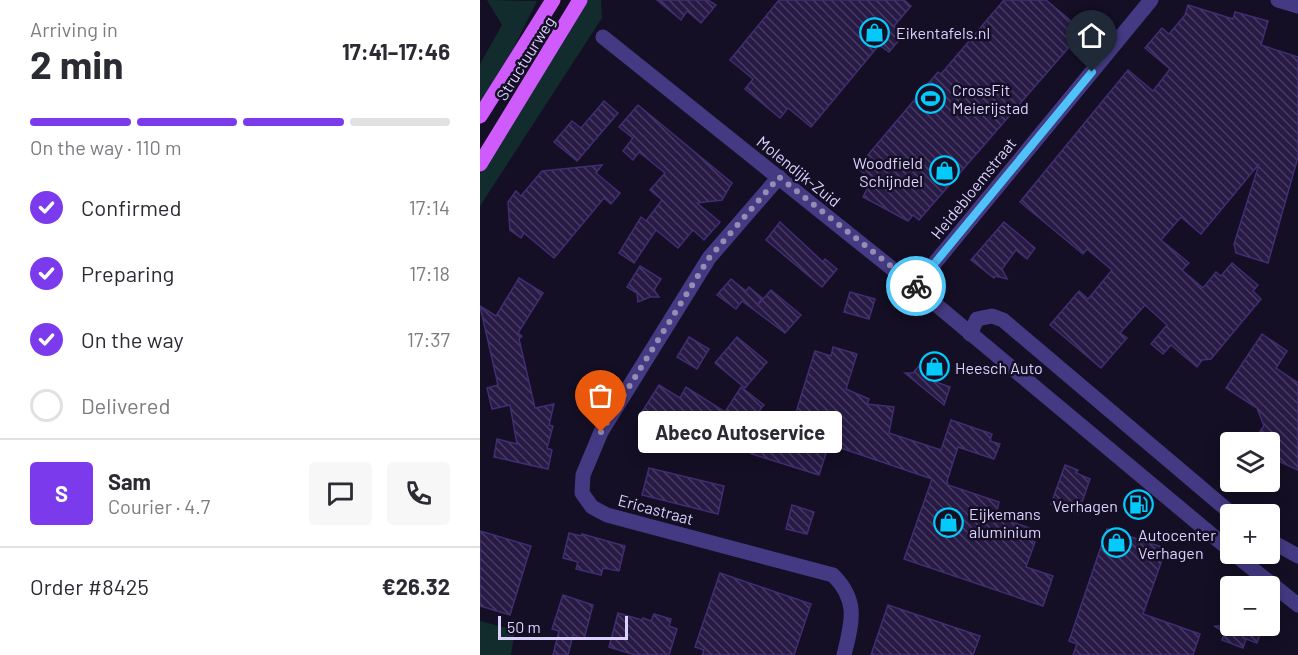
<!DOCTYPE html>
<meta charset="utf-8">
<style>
body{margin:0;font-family:Barlow,sans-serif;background:#f7f7f7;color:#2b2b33;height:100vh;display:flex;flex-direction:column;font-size:22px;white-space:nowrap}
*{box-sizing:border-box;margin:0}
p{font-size:20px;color:#7c7c81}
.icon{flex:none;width:33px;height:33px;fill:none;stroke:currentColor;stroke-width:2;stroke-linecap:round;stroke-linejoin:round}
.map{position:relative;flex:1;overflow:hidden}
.drawer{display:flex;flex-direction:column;background:#fff;width:480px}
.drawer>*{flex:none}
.controls{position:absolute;left:740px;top:432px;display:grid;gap:12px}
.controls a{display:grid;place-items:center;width:60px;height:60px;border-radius:6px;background:#fff;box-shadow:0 3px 15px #0003;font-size:30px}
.scale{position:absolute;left:18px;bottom:15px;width:130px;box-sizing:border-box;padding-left:6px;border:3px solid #dbd2fe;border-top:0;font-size:16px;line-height:21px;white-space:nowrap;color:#dbd2fe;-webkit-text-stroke:4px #140f24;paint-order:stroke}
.pin{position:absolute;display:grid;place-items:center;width:51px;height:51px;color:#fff;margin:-62px -26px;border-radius:50% 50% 50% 0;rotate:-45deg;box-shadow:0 0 6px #0007}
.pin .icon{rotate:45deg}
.courier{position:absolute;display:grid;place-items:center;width:60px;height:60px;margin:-30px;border:4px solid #4fc3f7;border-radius:50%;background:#fff;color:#222;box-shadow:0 2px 8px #0007}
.bubble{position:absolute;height:42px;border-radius:6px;background:#fff;box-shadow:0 3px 15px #0003;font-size:20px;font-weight:700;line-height:42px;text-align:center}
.summary em{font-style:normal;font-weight:700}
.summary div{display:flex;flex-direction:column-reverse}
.summary{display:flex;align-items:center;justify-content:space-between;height:102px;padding:0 30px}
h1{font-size:39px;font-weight:700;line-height:45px}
.bar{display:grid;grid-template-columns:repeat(4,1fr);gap:9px 6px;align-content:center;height:72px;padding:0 30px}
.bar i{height:8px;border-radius:4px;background:#e1e1e2}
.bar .selected{background:#7c3aed}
.bar p{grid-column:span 4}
.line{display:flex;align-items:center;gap:15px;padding:0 30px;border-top:2px solid #e1e1e2}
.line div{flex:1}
.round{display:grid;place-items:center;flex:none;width:63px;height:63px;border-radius:6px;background:#f7f7f7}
ol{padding:0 30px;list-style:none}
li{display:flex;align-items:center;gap:18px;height:66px}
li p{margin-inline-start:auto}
li .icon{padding:6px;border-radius:50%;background:#7c3aed;color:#fff;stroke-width:4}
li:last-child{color:#7c7c81}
li i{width:33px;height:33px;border:3px solid #e1e1e2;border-radius:50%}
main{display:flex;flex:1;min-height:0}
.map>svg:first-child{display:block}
.grass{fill:#122c2e}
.building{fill:url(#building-back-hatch);stroke:#412d71;stroke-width:1.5}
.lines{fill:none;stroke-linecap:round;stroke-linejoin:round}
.minor{stroke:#443a83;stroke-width:15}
.major{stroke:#cf5bfd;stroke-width:15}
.done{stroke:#958eb2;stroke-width:6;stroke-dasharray:0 10.8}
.route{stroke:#4fc3f7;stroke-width:8}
.labels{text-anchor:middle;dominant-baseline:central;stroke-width:5;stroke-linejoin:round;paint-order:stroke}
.poi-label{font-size:16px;fill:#dbd2fe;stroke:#140f24;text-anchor:start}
.street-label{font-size:16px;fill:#dbd2fe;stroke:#140f24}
</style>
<main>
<section class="drawer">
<div class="summary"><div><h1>2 min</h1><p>Arriving in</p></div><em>17:41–17:46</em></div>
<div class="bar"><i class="selected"></i><i class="selected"></i><i class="selected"></i><i></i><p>On the way · 110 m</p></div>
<ol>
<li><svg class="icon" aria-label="check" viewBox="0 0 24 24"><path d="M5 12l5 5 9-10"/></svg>Confirmed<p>17:14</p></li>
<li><svg class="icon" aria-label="check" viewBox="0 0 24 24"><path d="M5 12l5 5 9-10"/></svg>Preparing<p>17:18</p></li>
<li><svg class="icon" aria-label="check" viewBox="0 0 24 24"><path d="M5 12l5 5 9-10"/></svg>On the way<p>17:37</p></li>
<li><i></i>Delivered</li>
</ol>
<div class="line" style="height:108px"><b class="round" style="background:#7c3aed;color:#fff">S</b><div><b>Sam</b><p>Courier · 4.7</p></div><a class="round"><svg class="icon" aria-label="chat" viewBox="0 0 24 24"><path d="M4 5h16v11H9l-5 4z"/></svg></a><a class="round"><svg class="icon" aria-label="phone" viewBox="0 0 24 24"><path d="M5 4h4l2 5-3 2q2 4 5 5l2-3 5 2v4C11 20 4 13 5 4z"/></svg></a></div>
<div class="line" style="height:78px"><div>Order #8425</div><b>€26.32</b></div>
</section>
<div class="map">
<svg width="818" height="655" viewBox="0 0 818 655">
<defs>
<pattern id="building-back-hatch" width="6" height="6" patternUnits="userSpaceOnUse" patternTransform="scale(1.5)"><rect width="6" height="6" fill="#271b45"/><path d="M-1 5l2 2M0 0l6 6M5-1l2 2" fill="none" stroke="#463b61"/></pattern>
</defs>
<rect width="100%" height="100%" fill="#140f24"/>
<g class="grass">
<polygon points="7,0 57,1 34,47 0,102 0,64 22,25"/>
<polygon points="104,0 121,0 122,18 0,206 0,174"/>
<polygon points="0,621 35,630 31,655 0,655"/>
</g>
<g class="building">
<polygon points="177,0 228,0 236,5 221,23 207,11 201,20"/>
<polygon points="299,0 424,0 431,6 414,26 424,34 409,52 399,45 331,127 308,108 300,118 265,89 273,79 250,60"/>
<polygon points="524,0 566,0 603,31 439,220 433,215 428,221 383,197 392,180 377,168 458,72 461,74"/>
<polygon points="708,5 753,19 755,12 788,21 781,45 818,57 818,157 788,263 756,253 754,244 779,164 721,234 701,217 681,240 709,263 702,270 723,288 736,272 741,276 752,263 778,285 773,291 781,299 731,359 722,360 717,367 691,345 683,354 671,344 687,325 665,305 640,333 647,338 621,368 570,325 599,291 608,299 632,270 607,249 603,254 540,202 648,70 673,91 690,69 665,48 682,28 689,34 705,15"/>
<polygon points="124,101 138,113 97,161 74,142 92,121 101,128"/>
<polygon points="158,105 252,183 242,200 217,203 240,222 224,240 213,230 198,248 176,230 154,263 139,253 161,217 166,221 182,200 170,190 185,173 159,152 153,160 143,151 153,138 139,127"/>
<polygon points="122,165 116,173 140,193 131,204 124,198 74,258 44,233 41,238 30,230 28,202 36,191 41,196 62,171"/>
<polygon points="300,222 343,262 345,259 357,269 342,287 286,240"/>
<polygon points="524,222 555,248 547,259 536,250 522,269 527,279 515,276 514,278 491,260"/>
<polygon points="160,266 181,279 174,290 179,297 170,297 158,302 157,293 147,287"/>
<polygon points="39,278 63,293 38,333 42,336 39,339 55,408 74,404 69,425 73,426 67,448 72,450 68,469 14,457 17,439 37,444 30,405 12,409 7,388 18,385 0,306 16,316"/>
<polygon points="251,279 266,291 269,287 282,298 277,306 291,290 321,315 305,333 262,301 256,309 237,295"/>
<polygon points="370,292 395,299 389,319 364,312"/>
<polygon points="782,334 807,351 796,368 818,383 818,470 789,457 789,442 772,442 784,426 777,408 746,388"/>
<polygon points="209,337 229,349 217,369 197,357"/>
<polygon points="257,337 287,362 265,388 235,363"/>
<polygon points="353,347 377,354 366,389 389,399 387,404 414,407 409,433 461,450 471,420 512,434 510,441 520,444 514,459 478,447 467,481 468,485 519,502 516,516 555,530 552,541 555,542 546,567 573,576 563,606 424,559 452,479 349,444 339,475 272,454 213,418 202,436 162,412 179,385 200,398 206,387 245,412 261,387 284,405 279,411 313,422 335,351 351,356"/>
<polygon points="450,353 468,368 456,382 470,387 464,405 425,373 433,373"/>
<polygon points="585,465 598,470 596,473 610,479 598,514 571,504"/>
<polygon points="169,468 244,486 238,514 162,495"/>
<polygon points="312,505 334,512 327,534 306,529"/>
<polygon points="627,529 682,547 679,556 683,557 663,614 720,634 713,655 593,655 597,644 589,641"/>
<polygon points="0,531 51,546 30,615 0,606"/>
<polygon points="89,533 101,536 102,534 145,546 139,571 123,568 121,575 96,569 98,562 83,558"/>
<polygon points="240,573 331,604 314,655 222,655 224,650 215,647"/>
<polygon points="83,595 113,605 104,639 93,635 88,655 73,655 79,631 72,629"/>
<polygon points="408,605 500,636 493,655 391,655"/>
<polygon points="138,613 162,620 163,618 171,621 174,614 191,619 189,626 197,629 189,655 155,655 129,647"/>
<polygon points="734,626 783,626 777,643 766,639 763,648 742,640 745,632"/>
</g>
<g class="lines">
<g class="minor">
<polyline points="798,0 818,6"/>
<polyline points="123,37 435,287 750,550"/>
<path d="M299,177L229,258L121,432L103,475L102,493L112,507L127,515L353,575C379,601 372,622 364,655"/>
<polyline points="435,287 671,0"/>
<polyline points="490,334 497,319 512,316 523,320 752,514"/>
<polyline points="789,540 818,556"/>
<polyline points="754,554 818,605"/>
</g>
<g class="major">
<polyline points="0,116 73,0"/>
<polyline points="0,164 100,0"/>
</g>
</g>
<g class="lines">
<polyline class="done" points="121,432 229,258 299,177 436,286"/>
<polyline class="route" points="436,286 612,72"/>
</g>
<defs>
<symbol id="shop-ring" viewBox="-11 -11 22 22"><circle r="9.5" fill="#140f24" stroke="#03cafa" stroke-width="1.5"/><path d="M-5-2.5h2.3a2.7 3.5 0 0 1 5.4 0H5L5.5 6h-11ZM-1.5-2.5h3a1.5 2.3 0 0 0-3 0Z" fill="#03cafa"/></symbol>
<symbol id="stadium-ring" viewBox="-11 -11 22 22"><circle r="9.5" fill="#140f24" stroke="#03cafa" stroke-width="1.5"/><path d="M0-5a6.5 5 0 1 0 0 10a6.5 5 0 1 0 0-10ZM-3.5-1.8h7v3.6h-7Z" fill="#03cafa"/></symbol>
<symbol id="fuel-ring" viewBox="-11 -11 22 22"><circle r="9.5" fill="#140f24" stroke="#03cafa" stroke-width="1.5"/><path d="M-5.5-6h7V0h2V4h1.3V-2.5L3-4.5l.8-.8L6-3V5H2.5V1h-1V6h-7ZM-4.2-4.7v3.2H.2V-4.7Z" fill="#03cafa"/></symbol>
</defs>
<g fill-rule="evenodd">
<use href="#shop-ring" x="378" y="16" width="33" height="33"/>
<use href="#stadium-ring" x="434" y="82" width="33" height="33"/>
<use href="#shop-ring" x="448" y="154" width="33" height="33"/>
<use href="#shop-ring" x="438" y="350" width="33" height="33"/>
<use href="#fuel-ring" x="642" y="488" width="33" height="33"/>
<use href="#shop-ring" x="452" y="506" width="33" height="33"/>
<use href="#shop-ring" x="620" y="526" width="33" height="33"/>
</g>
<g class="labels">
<g class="poi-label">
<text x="416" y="32">Eikentafels.nl</text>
<text x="472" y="89">CrossFit<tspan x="472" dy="18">Meierijstad</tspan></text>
<text x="443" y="162" text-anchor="end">Woodfield<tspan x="443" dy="18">Schijndel</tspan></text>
<text x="475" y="367">Heesch Auto</text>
<text x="638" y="505" text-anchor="end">Verhagen</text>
<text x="489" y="513">Eijkemans<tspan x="489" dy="18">aluminium</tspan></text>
<text x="658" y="534">Autocenter<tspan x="658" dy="18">Verhagen</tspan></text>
</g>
<g class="street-label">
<text transform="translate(45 58) rotate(-58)">Structuurweg</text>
<text transform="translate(319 171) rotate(39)">Molendijk-Zuid</text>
<text transform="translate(493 188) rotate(-51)">Heidebloemstraat</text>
<text transform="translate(176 509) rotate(15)">Ericastraat</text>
</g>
</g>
</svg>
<div class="controls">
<a><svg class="icon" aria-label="layers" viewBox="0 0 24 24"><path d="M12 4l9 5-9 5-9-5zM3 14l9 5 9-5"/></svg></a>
<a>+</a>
<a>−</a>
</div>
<div class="scale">50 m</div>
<div class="pin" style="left:121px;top:432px;background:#ea580c"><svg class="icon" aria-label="bag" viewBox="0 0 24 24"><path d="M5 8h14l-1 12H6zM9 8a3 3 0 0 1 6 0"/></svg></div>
<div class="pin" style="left:612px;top:72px;background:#1f2937"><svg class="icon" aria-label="home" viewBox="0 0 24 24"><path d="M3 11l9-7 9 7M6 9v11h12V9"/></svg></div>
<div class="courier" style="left:436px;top:286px"><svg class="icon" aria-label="bike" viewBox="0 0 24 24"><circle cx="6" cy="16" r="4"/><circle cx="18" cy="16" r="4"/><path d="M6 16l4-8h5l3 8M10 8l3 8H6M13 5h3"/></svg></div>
<div class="bubble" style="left:158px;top:411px;width:204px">Abeco Autoservice</div>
</div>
</main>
